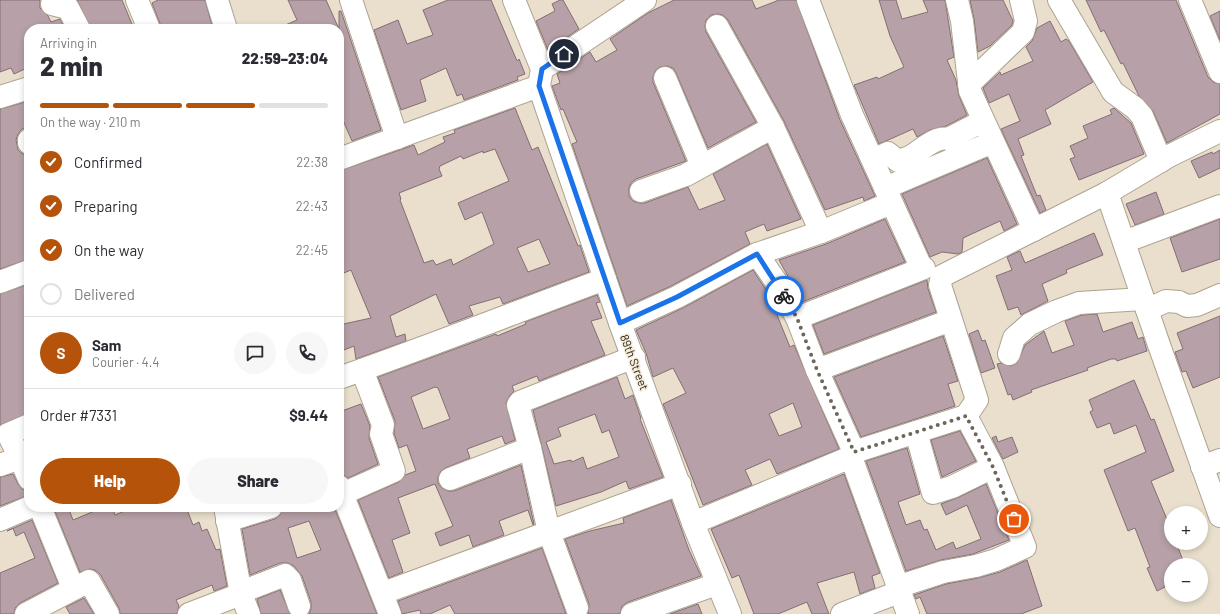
<!DOCTYPE html>
<meta charset="utf-8">
<style>
body{margin:0;font-family:Barlow,sans-serif;background:#f7f7f7;color:#2b2b33;height:100vh;display:flex;flex-direction:column;font-size:15px;white-space:nowrap}
*{box-sizing:border-box;margin:0}
p{font-size:13px;color:#7c7c81}
.icon{flex:none;width:22px;height:22px;fill:none;stroke:currentColor;stroke-width:2;stroke-linecap:round;stroke-linejoin:round}
.map{position:relative;flex:1;overflow:hidden}
.panel{position:absolute;left:24px;top:24px;width:320px;height:488px;display:flex;flex-direction:column;background:#fff;border-radius:16px;box-shadow:0 2px 6px #0003}
.panel>*{flex:none}
.buttons{position:absolute;left:1164px;top:506px;display:grid;gap:8px}
.buttons a{display:grid;place-items:center;width:44px;height:44px;border-radius:50%;background:#fff;box-shadow:0 2px 6px #0003;font-size:20px}
.pin{position:absolute;display:grid;place-items:center;width:34px;height:34px;color:#fff;margin:-17px;border:2px solid #fff;border-radius:50%;box-shadow:0 1px 4px #0007}
.courier{position:absolute;display:grid;place-items:center;width:40px;height:40px;margin:-20px;border:3px solid #1a73e8;border-radius:50%;background:#fff;color:#222;box-shadow:0 1px 5px #0007}
.overview em{font-style:normal;font-weight:800}
.overview div{display:flex;flex-direction:column-reverse}
.overview{display:flex;align-items:center;justify-content:space-between;height:68px;padding:0 16px}
h1{font-size:26px;font-weight:800;line-height:30px}
.bar{display:grid;grid-template-columns:repeat(4,1fr);gap:6px 4px;align-content:center;height:48px;padding:0 16px}
.bar i{height:5px;border-radius:3px;background:#e1e1e2}
.bar .selected{background:#b45309}
.bar p{grid-column:span 4}
.line{display:flex;align-items:center;gap:10px;padding:0 16px;border-top:1px solid #e1e1e2}
.line div{flex:1}
.round{display:grid;place-items:center;flex:none;width:42px;height:42px;border-radius:21px;background:#f7f7f7}
ol{padding:0 16px;list-style:none}
li{display:flex;align-items:center;gap:12px;height:44px}
li p{margin-inline-start:auto}
li .icon{padding:4px;border-radius:50%;background:#b45309;color:#fff;stroke-width:4}
li:last-child{color:#7c7c81}
li i{width:22px;height:22px;border:2px solid #e1e1e2;border-radius:50%}
.cta{display:flex;gap:8px;margin-top:auto;padding:8px 16px}
.cta a{flex:1;height:46px;border-radius:24px;background:#b45309;color:#fff;font-size:16px;font-weight:800;line-height:46px;text-align:center}
.cta a+a{background:#f7f7f7;color:#2b2b33}
.map>svg:first-child{display:block}
.building{fill:#b7a0a7;stroke:#836e74;fill-rule:evenodd}
.lines{fill:none;stroke-linecap:round;stroke-linejoin:round}
.minor-casing{stroke:#ada391;stroke-width:24}
.minor{stroke:#fff;stroke-width:22}
.done{stroke:#6c665b;stroke-width:4;stroke-dasharray:0 7.2}
.route{stroke:#1a73e8;stroke-width:5}
.labels{text-anchor:middle;dominant-baseline:central;stroke-width:3;stroke-linejoin:round;paint-order:stroke}
.street-label{font-size:12px;fill:#29251e;stroke:#f7ecd9}
</style>
<div class="map">
<svg width="1220" height="614" viewBox="0 0 1220 614">
<rect width="100%" height="100%" fill="#e9dfcc"/>
<g class="building">
<polygon points="0,0 40,0 40,8 48,16 51,22 60,19 65,29 29,29 29,67 14,74 11,68 0,72"/>
<polygon points="77,0 122,0 134,29 91,29"/>
<polygon points="158,0 205,0 213,29 162,29 152,3"/>
<polygon points="288,0 326,0 339,29 339,11 341,11 381,130 352,141 342,118 339,120 339,29 276,29 297,20"/>
<polygon points="448,0 491,0 517,61 519,59 525,74 517,77 518,80 464,100 462,94 457,96 446,68 420,80 426,101 401,110 374,30 398,20 407,44 433,35 423,10"/>
<polygon points="560,0 563,0 579,29 548,50 536,21 555,11 552,4"/>
<polygon points="674,0 752,0 756,9 779,0 796,0 840,120 875,196 864,201 863,197 825,210 784,121 728,20 723,15 718,14 711,15 706,20 705,26 706,32 756,122 708,148 676,73 673,68 667,66 660,67 655,71 653,77 653,82 686,161 636,179 631,183 629,188 629,196 633,201 639,203 645,203 688,187 699,210 725,200 713,174 767,144 801,219 767,231 764,224 745,232 750,244 671,286 627,306 572,144 577,142 563,109 561,110 552,86 560,83 557,74 590,52 596,62 617,50 610,39 648,13"/>
<polygon points="879,0 896,0 902,19 928,12 923,0 945,0 954,57 947,60 956,80 959,96 967,115 946,126 930,130 917,137 913,129 879,144 854,85 877,77 878,79 904,67 890,36"/>
<polygon points="970,0 1003,0 1013,21 1012,25 990,46 978,52 974,19"/>
<polygon points="1086,0 1176,0 1208,77 1213,82 1220,84 1220,114 1167,143 1153,111 1139,96 1123,63 1121,64 1104,30 1101,32"/>
<polygon points="1220,11 1220,40 1210,16"/>
<polygon points="1050,21 1061,42 1066,39 1069,41 1093,82 1045,110 1051,124 1018,139 1024,155 1021,156 1037,196 1040,195 1046,210 1040,213 1001,129 1020,121 1009,94 989,103 983,88 1000,72 1001,75 1033,61 1026,47 1032,41 1037,28"/>
<polygon points="29,101 29,128 22,129 18,134 16,140 18,150 23,154 29,155 29,259 0,269 0,109"/>
<path d="M515,108L532,150L538,147L578,246L580,245L589,272L503,304L500,297L469,306L473,315L449,324L436,294L390,316L396,337L405,334L406,341L356,359L354,346L339,352V325L371,318L351,270L339,275V171L414,145L418,155L445,142L443,137L455,133L454,130ZM495,149L509,181L458,203L465,220L482,212L494,244L453,265L451,259L436,265L433,260L424,263L400,200L401,199L399,193L442,176L439,169L440,166L461,156L463,159L483,151V153ZM539,239L550,264L528,272L517,248Z"/>
<polygon points="1114,108 1131,123 1144,154 1079,180 1070,159 1075,157 1070,146 1088,138 1083,126 1112,114 1110,110"/>
<polygon points="1220,150 1220,168 1199,178 1191,161 1212,152 1213,154"/>
<polygon points="987,158 1017,224 1004,231 1000,221 963,238 962,252 958,254 942,252 930,257 902,194"/>
<polygon points="1156,192 1164,214 1135,225 1126,204"/>
<polygon points="885,219 905,262 802,302 779,260 826,244"/>
<polygon points="1220,219 1220,259 1182,272 1170,238"/>
<polygon points="1094,233 1103,255 1066,270 1067,273 1042,284 1048,301 1021,315 1018,307 1008,310 996,276 1012,270 1007,257 1020,251 1025,263"/>
<path d="M753,270L768,293L790,347L794,345L839,449L777,474L770,459L745,470L752,485L703,505L663,404L686,393L673,368L653,377L646,353L636,330L683,308ZM793,403L802,427L779,436L769,414Z"/>
<polygon points="927,280 928,289 936,312 824,354 813,325"/>
<polygon points="29,284 29,413 0,425 0,294"/>
<path d="M597,295L600,302L596,303L602,318L591,321L605,355L539,381L537,376L512,386L514,391L510,395L506,403L515,440L505,444L502,436L467,449L470,458L445,468L441,471L438,477V483L442,488L448,491H454L521,465L534,524L533,525L528,510L499,521L504,535L473,547L469,535L440,546L435,533L453,526L435,484L398,498L410,533L392,540L403,572L389,578L358,500L399,482L405,475L416,471L407,445L399,448L394,433L395,421L378,377L496,334L497,336L526,324L525,322ZM435,387L438,388L450,419L423,429L411,397Z"/>
<polygon points="1097,314 1103,332 1132,322 1138,339 1143,337 1147,351 1117,361 1116,359 1111,359 1087,368 1088,370 1031,390 1032,392 1013,400 1011,394 1008,395 997,364 1001,363 1011,366 1017,363 1025,345 1044,331 1052,353 1074,345 1065,321 1082,315"/>
<polygon points="1220,316 1220,377 1193,388 1186,371 1182,372 1175,352 1183,349 1177,333"/>
<polygon points="978,330 982,341 985,340 995,368 981,373 969,334"/>
<polygon points="943,336 958,381 948,384 955,406 861,437 834,377"/>
<path d="M617,377L625,399L633,395L641,418L640,419L663,477L629,489L626,481L601,492L556,506L533,410ZM595,414L602,433L609,430L619,457L587,469L583,457L572,462L571,460L554,464L546,442L561,436L558,428Z"/>
<polygon points="1134,380 1151,420 1154,419 1174,471 1151,481 1171,529 1171,543 1176,543 1185,565 1171,565 1171,584 1157,591 1147,568 1150,567 1135,528 1128,531 1104,470 1146,452 1136,425 1114,434 1110,423 1097,428 1090,412 1093,410 1089,400"/>
<polygon points="361,404 370,426 369,438 378,464 348,478 339,472 339,412"/>
<polygon points="960,431 976,461 942,477 931,440"/>
<polygon points="996,436 998,442 1012,437 1018,452 1003,459 992,438"/>
<polygon points="907,448 920,494 898,502 906,525 920,520 924,530 927,529 936,550 953,542 956,549 981,539 967,505 946,515 941,504 957,498 986,484 1009,540 973,554 941,560 906,571 866,461"/>
<polygon points="13,474 18,484 22,489 29,491 29,495 0,506 0,477"/>
<polygon points="844,474 880,573 872,576 875,588 860,594 854,572 817,583 829,614 812,614 807,602 778,614 754,614 739,575 732,578 711,529"/>
<polygon points="671,500 689,550 701,576 628,602 622,606 620,614 588,614 589,604 565,539 590,531 624,523 623,518"/>
<polygon points="59,507 68,507 73,520 104,507 112,507 115,515 134,507 186,507 193,525 199,522 202,531 207,529 216,550 220,549 227,586 214,591 212,585 176,600 179,606 177,614 120,614 119,608 100,574 95,570 90,569 80,572 54,509"/>
<path d="M283,507H334L377,614H309L311,609V602L302,576L294,566L288,563H280L250,575L242,529L275,519L280,515ZM309,521L321,550L297,558L288,528Z"/>
<polygon points="32,520 58,583 20,603 15,608 14,614 0,614 0,573 35,558 24,532 16,536 13,528 7,531"/>
<polygon points="542,548 566,614 455,614 450,605 430,614 421,614 420,610 402,614 398,601"/>
<polygon points="1027,560 1042,606 1021,614 927,614 920,597 916,599 914,595 946,584 978,578 1000,572"/>
<polygon points="280,590 290,614 261,614 257,599"/>
<polygon points="84,598 94,614 70,614 66,607"/>
<polygon points="698,604 702,614 670,614"/>
</g>
<g class="lines">
<defs>
<g id="minor">
<polyline points="137,0 149,29"/>
<polyline points="217,0 226,29"/>
<polyline points="351,0 397,138"/>
<polyline points="514,0 542,69 539,86 620,323 693,523 730,614"/>
<polyline points="957,0 962,21 970,91 1034,230"/>
<polyline points="1059,0 1113,92 1135,108 1142,116 1161,161"/>
<polyline points="1190,0 1220,72"/>
<polyline points="52,4 68,8 79,29"/>
<polyline points="717,26 773,127 821,232"/>
<polyline points="542,69 645,0"/>
<polyline points="665,78 702,166"/>
<polyline points="969,84 1023,32 1026,21 1021,0"/>
<polyline points="0,97 29,88"/>
<polyline points="29,140 29,143"/>
<polyline points="339,159 539,86"/>
<path d="M873,160L888,153L898,161C903,159 909,158 913,155C923,149 936,136 948,139L983,121"/>
<polyline points="885,188 993,142"/>
<polyline points="641,191 686,175 773,127"/>
<polyline points="1107,193 1159,345 1220,516"/>
<polyline points="1124,242 1220,206"/>
<polyline points="757,254 777,283 797,318 817,370 854,452 851,457 908,614"/>
<polyline points="0,282 29,271"/>
<polyline points="1147,310 1166,301 1179,302 1187,306 1197,305 1220,295"/>
<polyline points="797,318 924,268 921,267 852,115 808,0"/>
<polyline points="620,323 677,297 757,254 821,232 891,203"/>
<polyline points="1009,354 1014,338 1030,324 1057,311 1079,303 1143,299"/>
<polyline points="817,370 951,320"/>
<path d="M339,378C428,347 516,312 605,279"/>
<polyline points="916,432 933,493 952,487 993,467"/>
<polyline points="854,452 966,416 977,400 940,285 942,276 1107,193 1169,156 1220,131"/>
<polyline points="20,458 8,434 29,425"/>
<polyline points="0,465 20,458 29,479"/>
<polyline points="1202,467 1220,460"/>
<polyline points="450,479 530,448"/>
<polyline points="339,486 390,614"/>
<polyline points="342,494 394,471 381,434 383,425 362,370"/>
<polyline points="40,507 73,588"/>
<polyline points="225,507 241,594 249,614"/>
<polyline points="0,520 30,507"/>
<polyline points="227,521 271,507"/>
<polyline points="693,523 851,457"/>
<polyline points="897,587 943,572 976,566 996,560 1025,547 993,467 966,416"/>
<polyline points="241,592 285,575 290,580 299,606"/>
<polyline points="383,593 680,484"/>
<polyline points="577,608 549,532 530,448 518,405 520,402 634,357"/>
<polyline points="26,614 89,581 108,614"/>
<polyline points="189,614 241,594"/>
<polyline points="632,614 717,584"/>
<polyline points="842,614 899,592"/>
</g>
</defs>
<use href="#minor" class="minor-casing"/>
<use href="#minor" class="minor"/>
</g>
<g class="lines">
<polyline class="done" points="784,296 797,318 817,370 854,452 966,416 993,467 1014,519"/>
<polyline class="route" points="564,54 542,69 539,86 620,323 677,297 757,254 784,296"/>
</g>
<g class="labels">
<g class="street-label">
<text transform="translate(635 362) rotate(69)">89th Street</text>
</g>
</g>
</svg>
<div class="buttons">
<a>+</a>
<a>−</a>
</div>
<div class="pin" style="left:1014px;top:519px;background:#ea580c"><svg class="icon" aria-label="bag" viewBox="0 0 24 24"><path d="M5 8h14l-1 12H6zM9 8a3 3 0 0 1 6 0"/></svg></div>
<div class="pin" style="left:564px;top:54px;background:#1f2937"><svg class="icon" aria-label="home" viewBox="0 0 24 24"><path d="M3 11l9-7 9 7M6 9v11h12V9"/></svg></div>
<div class="courier" style="left:784px;top:296px"><svg class="icon" aria-label="bike" viewBox="0 0 24 24"><circle cx="6" cy="16" r="4"/><circle cx="18" cy="16" r="4"/><path d="M6 16l4-8h5l3 8M10 8l3 8H6M13 5h3"/></svg></div>
<section class="panel">
<div class="overview"><div><h1>2 min</h1><p>Arriving in</p></div><em>22:59–23:04</em></div>
<div class="bar"><i class="selected"></i><i class="selected"></i><i class="selected"></i><i></i><p>On the way · 210 m</p></div>
<ol>
<li><svg class="icon" aria-label="check" viewBox="0 0 24 24"><path d="M5 12l5 5 9-10"/></svg>Confirmed<p>22:38</p></li>
<li><svg class="icon" aria-label="check" viewBox="0 0 24 24"><path d="M5 12l5 5 9-10"/></svg>Preparing<p>22:43</p></li>
<li><svg class="icon" aria-label="check" viewBox="0 0 24 24"><path d="M5 12l5 5 9-10"/></svg>On the way<p>22:45</p></li>
<li><i></i>Delivered</li>
</ol>
<div class="line" style="height:72px"><b class="round" style="background:#b45309;color:#fff">S</b><div><b>Sam</b><p>Courier · 4.4</p></div><a class="round"><svg class="icon" aria-label="chat" viewBox="0 0 24 24"><path d="M4 5h16v11H9l-5 4z"/></svg></a><a class="round"><svg class="icon" aria-label="phone" viewBox="0 0 24 24"><path d="M5 4h4l2 5-3 2q2 4 5 5l2-3 5 2v4C11 20 4 13 5 4z"/></svg></a></div>
<div class="line" style="height:52px"><div>Order #7331</div><b>$9.44</b></div>
<div class="cta"><a>Help</a><a>Share</a></div>
</section>
</div>
